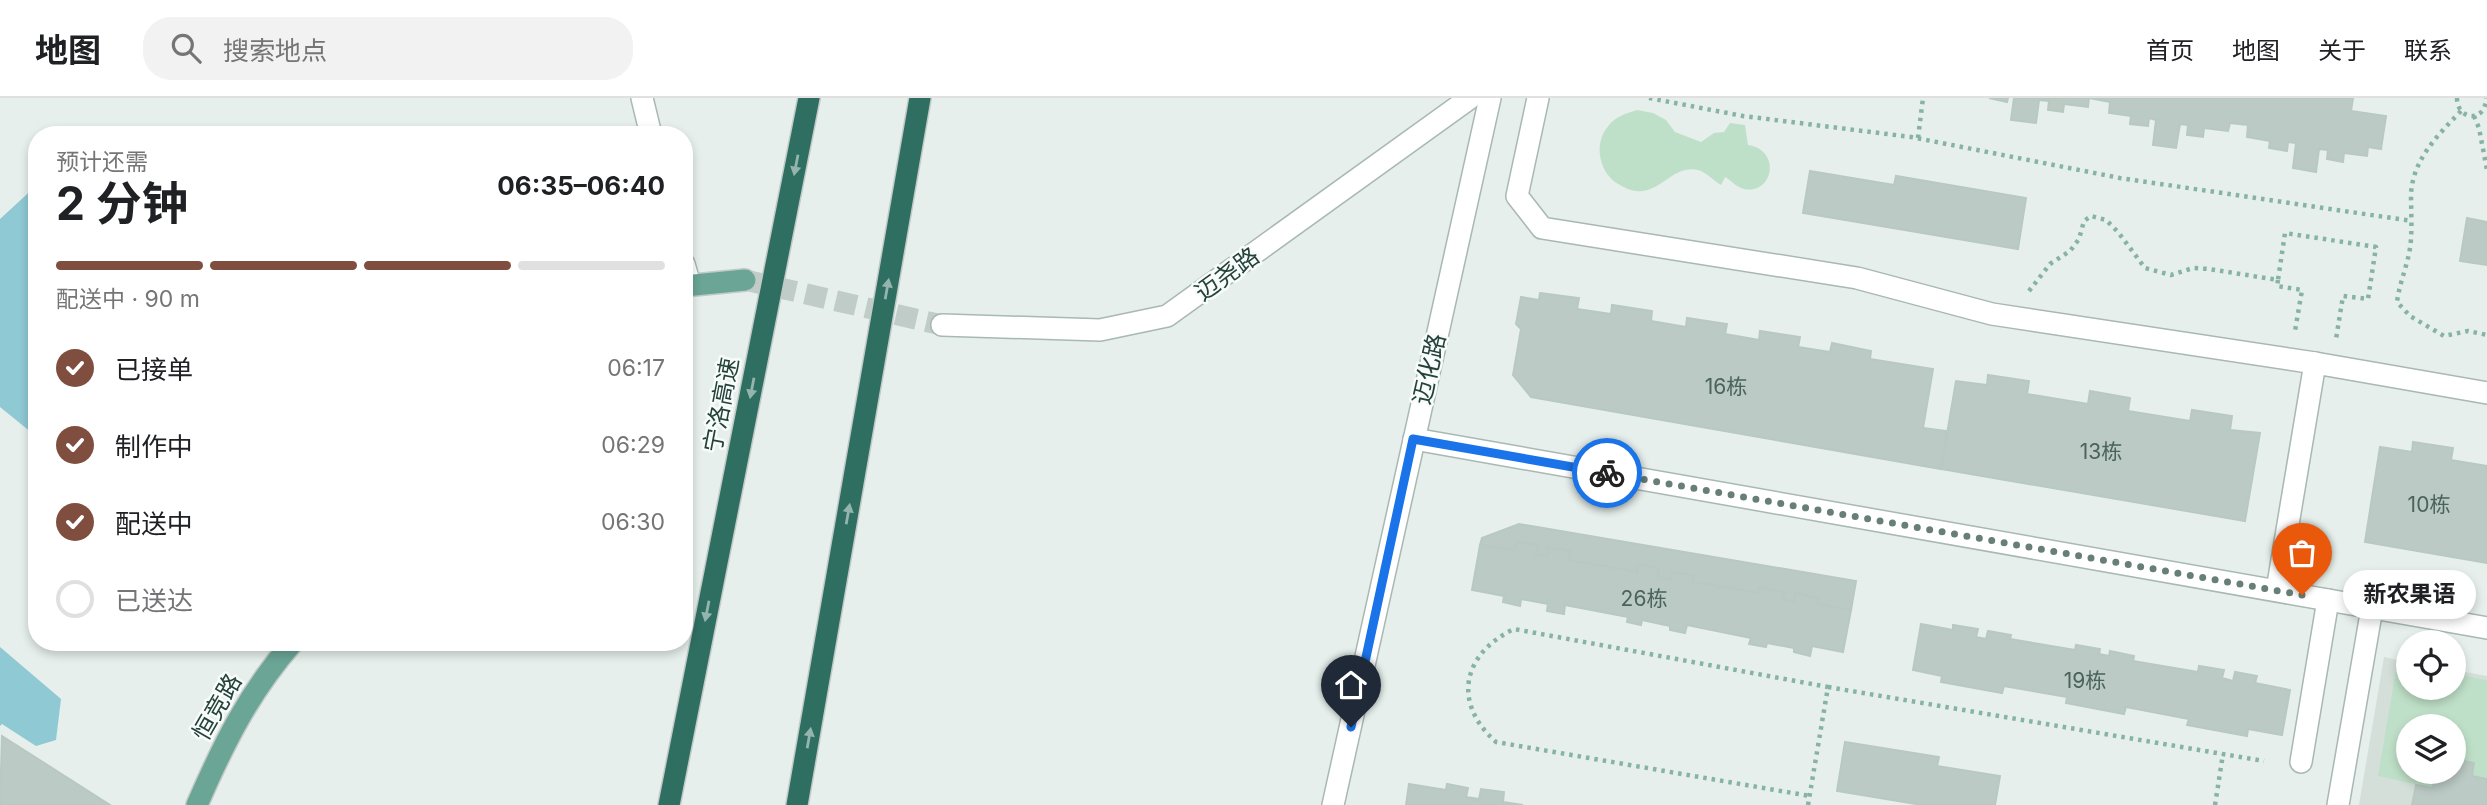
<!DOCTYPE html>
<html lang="zh">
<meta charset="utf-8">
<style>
body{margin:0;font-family:Inter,"Noto Sans SC",sans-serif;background:#f2f2f2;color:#202124;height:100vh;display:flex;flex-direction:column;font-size:26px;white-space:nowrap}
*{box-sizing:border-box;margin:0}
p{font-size:23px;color:#757577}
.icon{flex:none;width:38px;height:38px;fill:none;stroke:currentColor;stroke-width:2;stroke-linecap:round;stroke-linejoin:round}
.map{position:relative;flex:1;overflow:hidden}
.details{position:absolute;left:28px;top:28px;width:665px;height:525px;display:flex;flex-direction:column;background:#fff;border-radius:28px;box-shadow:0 4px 10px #0003}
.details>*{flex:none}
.tools{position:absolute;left:2396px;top:532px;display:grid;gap:14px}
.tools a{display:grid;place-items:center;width:70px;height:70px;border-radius:50%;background:#fff;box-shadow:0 4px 10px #0003;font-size:35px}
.pin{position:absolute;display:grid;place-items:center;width:60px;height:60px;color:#fff;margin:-72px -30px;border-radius:50% 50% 50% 0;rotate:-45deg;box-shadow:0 0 7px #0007}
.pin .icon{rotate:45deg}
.courier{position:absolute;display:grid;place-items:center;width:70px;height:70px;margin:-35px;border:5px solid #1a73e8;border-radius:50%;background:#fff;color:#222;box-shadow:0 2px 9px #0007}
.bubble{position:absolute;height:49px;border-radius:24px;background:#fff;box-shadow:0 4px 10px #0003;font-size:23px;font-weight:700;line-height:49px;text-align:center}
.summary em{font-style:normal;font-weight:700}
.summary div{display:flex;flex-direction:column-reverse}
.summary{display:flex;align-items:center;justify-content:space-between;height:119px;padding:0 28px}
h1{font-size:46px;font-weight:700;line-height:52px}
.bar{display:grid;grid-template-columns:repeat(4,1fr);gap:10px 7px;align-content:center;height:84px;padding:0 28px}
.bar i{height:9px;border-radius:5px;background:#e0e0e0}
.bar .active{background:#7f4e3f}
.bar p{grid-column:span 4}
ol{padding:0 28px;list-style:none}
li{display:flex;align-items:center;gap:21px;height:77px}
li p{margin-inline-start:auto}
li .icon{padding:7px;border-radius:50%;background:#7f4e3f;color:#fff;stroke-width:4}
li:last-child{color:#757577}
li i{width:38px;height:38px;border:4px solid #e0e0e0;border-radius:50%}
header{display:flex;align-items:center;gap:42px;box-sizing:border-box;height:98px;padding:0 35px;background:#fff;border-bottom:2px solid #e0e0e0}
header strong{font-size:33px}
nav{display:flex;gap:38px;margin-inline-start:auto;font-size:24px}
.search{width:490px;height:63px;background:#f2f2f2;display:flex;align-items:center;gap:18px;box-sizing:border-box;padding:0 24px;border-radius:28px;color:#757577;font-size:26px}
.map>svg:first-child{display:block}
.built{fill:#d4dfda;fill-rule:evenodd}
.green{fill:#bfe0c8}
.water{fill:#8ec9d4}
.building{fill:#bbcac4;stroke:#b8c9c2;stroke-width:2}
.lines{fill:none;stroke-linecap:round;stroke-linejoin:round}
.minor-tunnel{stroke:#bfccc8;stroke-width:21;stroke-dasharray:21 10;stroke-linecap:butt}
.minor-casing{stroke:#a8b8b2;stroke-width:24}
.major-casing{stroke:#c2cac8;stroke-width:24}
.highway-casing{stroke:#c2cac8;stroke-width:24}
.path{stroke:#86b3a5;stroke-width:4.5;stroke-dasharray:3.5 5;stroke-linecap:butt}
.minor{stroke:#fff;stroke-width:21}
.major{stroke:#6aa596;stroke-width:21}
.highway{stroke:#2f6f62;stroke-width:21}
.oneway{fill:#93b5ae}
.done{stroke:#687f78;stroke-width:7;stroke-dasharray:0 12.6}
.route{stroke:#1a73e8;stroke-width:9}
.labels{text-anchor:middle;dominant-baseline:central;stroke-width:5;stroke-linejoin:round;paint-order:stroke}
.number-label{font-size:21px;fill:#4a645c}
.street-label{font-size:24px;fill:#24423a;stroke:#f7fbf9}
</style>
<header>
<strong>地图</strong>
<div class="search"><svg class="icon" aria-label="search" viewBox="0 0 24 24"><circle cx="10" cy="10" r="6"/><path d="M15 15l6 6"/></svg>搜索地点</div>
<nav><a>首页</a><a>地图</a><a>关于</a><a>联系</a></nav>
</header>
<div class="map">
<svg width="2487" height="707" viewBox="0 0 2487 707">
<rect width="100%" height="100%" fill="#e6efeb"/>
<path class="built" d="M2384,559L2408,564V590H2454V572L2487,578V707H2359ZM2408,628H2454V674H2408Z"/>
<g class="green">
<path d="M1637,12L1653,15L1666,22L1675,34L1701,44L1714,35L1724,34L1730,25L1745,27L1748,47C1782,52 1773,97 1744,91C1736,89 1732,83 1725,79L1721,87C1714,83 1706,74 1698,72C1668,65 1656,109 1620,87C1610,82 1603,72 1601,62C1598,52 1600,39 1606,31C1614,19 1624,16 1637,12Z"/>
<polygon points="2397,566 2408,568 2408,590 2454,590 2454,576 2487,582 2487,681 2472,678 2474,665 2454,661 2454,628 2408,628 2408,674 2435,674 2433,690 2378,678"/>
</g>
<g class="water">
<polygon points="37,87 37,339 0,309 0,121"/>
<polygon points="0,549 61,601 56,642 36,648 2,626 0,628"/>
</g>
<g class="building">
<polygon points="1989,0 2008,0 2007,4"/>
<polygon points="2014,0 2353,0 2351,13 2386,18 2381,51 2368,49 2367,58 2344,55 2343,64 2327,61 2328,52 2319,51 2316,74 2293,70 2296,45 2288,44 2287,53 2269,50 2270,43 2247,39 2248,27 2230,25 2228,33 2204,30 2203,39 2187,37 2188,27 2180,26 2176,50 2153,47 2156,22 2149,20 2148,28 2130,26 2131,18 2109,15 2110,4 2089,0 2088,9 2064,6 2063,14 2048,12 2049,3 2039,2 2036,25 2011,22"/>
<polygon points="1810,73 1894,87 1896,78 2026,100 2018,151 1803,115"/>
<polygon points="2467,120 2487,124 2487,167 2460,163"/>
<polygon points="1540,195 1579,200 1577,211 1611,216 1612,207 1652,213 1651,223 1686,229 1687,220 1727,226 1725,236 1759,242 1760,233 1800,239 1798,249 1830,254 1832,245 1871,253 1870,261 1933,271 1923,330 1947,333 1941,371 1531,299 1513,277 1521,231 1516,226 1521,199 1539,202"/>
<polygon points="1988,277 2029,283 2027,296 2088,306 2090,293 2130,300 2128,313 2190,323 2192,312 2232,318 2230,332 2260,335 2245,423 1941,371 1956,283 1987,287"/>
<polygon points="2413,344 2453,350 2451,362 2487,368 2487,465 2365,444 2380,349 2412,354"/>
<polygon points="1519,426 1856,483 1851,512 1818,506 1818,500 1796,495 1794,504 1783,501 1784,494 1759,489 1759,495 1693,484 1694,478 1672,474 1671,482 1657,479 1659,470 1638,466 1637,474 1568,462 1570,453 1548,449 1547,458 1536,457 1538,447 1517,444 1515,452 1480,447 1482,440"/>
<polygon points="1517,444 1538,447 1536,457 1547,458 1548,449 1570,453 1568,462 1637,474 1638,466 1659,470 1657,479 1671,482 1672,474 1694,478 1693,484 1759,495 1759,489 1784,494 1783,501 1794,504 1796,495 1818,500 1818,506 1851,512 1843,554 1812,548 1810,558 1794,554 1794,550 1767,545 1766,549 1749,546 1751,540 1687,527 1685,535 1670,532 1670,528 1642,522 1641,527 1627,524 1628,519 1565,507 1564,516 1547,513 1548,506 1521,501 1520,508 1503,504 1504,498 1472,492 1480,447 1515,452"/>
<polygon points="1921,526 1953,532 1953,527 1978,531 1976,539 1986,541 1988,533 2011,537 2010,541 2075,552 2076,547 2100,551 2099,556 2109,558 2110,553 2134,558 2133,563 2198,574 2199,568 2224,572 2222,580 2233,583 2235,574 2257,578 2255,585 2290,592 2282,637 2248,631 2247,638 2187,627 2189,621 2126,609 2124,616 2066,605 2067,599 2004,588 2002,595 1941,584 1942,578 1913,572"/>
<polygon points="2,638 110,707 0,707"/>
<polygon points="1845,644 1939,659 1937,668 2000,678 1995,707 1922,707 1837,693"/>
<polygon points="2454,661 2474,665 2472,678 2487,681 2487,707 2412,707 2416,687 2433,690 2435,674 2454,674"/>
<polygon points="1409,686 1446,692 1447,686 1468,690 1466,699 1479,701 1481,691 1504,694 1503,704 1523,707 1406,707"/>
</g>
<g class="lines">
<polyline class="minor-tunnel" points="745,182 942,227"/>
<defs>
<g id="minor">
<polyline points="642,0 651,37"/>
<polyline points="1538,0 1517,98 1542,130 1857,180 1992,216 2315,265"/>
<polyline points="684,166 690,187"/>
<polyline points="942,227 1100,232 1167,218 1470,0"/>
<polyline points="1414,341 2487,530"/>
<polyline points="2277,492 2315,265 2487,295"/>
<polyline points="2301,664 2328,502"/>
<polyline points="1333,707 1490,0"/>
<polyline points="2338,707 2372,510"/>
</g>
<g id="major">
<polyline points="684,188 745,182"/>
<path d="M197,707C223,647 249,594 293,544"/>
</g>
<g id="highway">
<polyline points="669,707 809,0"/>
<polyline points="797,707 920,0"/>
</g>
</defs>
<use href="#minor" class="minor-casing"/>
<use href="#major" class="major-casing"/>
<use href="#highway" class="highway-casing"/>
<g class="path">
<polyline points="1649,0 1743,18 1911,39 2120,80 2412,123"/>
<path d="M2457,0C2457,23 2486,25 2486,0"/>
<path d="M2461,13C2438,37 2413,61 2411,96C2411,111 2412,126 2411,140C2410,163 2400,181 2397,204L2410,218L2444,238L2468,233L2487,237"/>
<polyline points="2474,18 2479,30 2487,72"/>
<polyline points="1918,40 1923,0"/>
<polyline points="2278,182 2277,188 2302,192 2295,233"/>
<polyline points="2029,193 2050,166 2070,153 2079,141 2084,123 2091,118 2106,122 2118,134 2145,170 2171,177 2193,170 2209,171 2278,182 2285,135 2376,149 2368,201 2343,198 2336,241"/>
<polyline points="1828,589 2264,663"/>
<path d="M1808,707L1828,589L1514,531C1462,556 1452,605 1496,644L1810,698"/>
<polyline points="2215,707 2223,656"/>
</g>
<use href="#minor" class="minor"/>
<use href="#major" class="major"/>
<use href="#highway" class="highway"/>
</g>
<defs><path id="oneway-solid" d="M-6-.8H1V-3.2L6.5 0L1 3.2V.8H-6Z" transform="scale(1.75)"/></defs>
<g class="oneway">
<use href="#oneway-solid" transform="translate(796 67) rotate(101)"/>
<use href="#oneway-solid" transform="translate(887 191) rotate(-80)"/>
<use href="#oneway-solid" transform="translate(752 290) rotate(101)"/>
<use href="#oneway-solid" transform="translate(848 416) rotate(-80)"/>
<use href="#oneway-solid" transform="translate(707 513) rotate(101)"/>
<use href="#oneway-solid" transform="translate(809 640) rotate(-80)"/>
</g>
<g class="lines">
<polyline class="done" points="1607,375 2302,497"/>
<polyline class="route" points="1351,629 1413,341 1607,375"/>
</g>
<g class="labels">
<g class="number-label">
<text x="1726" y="288">16栋</text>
<text x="2101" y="353">13栋</text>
<text x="2429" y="406">10栋</text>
<text x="1644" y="500">26栋</text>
<text x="2085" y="582">19栋</text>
</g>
<g class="street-label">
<text transform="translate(1227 176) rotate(-36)">迈尧路</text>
<text transform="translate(1429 271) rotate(-77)">迈化路</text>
<text transform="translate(721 307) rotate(-79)">宁洛高速</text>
<text transform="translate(217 609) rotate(-60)">恒竞路</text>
</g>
</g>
</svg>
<div class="tools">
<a><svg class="icon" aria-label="locate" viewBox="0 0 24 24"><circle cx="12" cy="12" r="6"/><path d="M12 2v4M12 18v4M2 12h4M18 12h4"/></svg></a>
<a><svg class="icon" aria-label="layers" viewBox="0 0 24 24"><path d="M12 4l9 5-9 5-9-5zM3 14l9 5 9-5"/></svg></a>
</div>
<div class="pin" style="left:2302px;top:497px;background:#ea580c"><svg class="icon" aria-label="bag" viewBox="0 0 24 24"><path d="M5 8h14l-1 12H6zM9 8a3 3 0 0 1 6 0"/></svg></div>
<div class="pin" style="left:1351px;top:629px;background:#1f2937"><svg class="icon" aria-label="home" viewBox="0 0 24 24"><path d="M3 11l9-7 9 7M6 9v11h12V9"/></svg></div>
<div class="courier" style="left:1607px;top:375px"><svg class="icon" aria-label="bike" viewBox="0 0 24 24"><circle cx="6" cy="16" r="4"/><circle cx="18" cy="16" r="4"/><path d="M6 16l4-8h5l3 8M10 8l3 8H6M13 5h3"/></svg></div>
<div class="bubble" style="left:2343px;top:472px;width:133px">新农果语</div>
<section class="details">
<div class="summary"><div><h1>2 分钟</h1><p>预计还需</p></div><em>06:35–06:40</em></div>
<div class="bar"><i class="active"></i><i class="active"></i><i class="active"></i><i></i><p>配送中 · 90 m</p></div>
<ol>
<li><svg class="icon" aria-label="check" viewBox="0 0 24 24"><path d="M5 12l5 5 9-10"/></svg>已接单<p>06:17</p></li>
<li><svg class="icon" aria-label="check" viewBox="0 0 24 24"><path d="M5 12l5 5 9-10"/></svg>制作中<p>06:29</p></li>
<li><svg class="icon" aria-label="check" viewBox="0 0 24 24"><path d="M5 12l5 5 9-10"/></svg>配送中<p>06:30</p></li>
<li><i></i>已送达</li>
</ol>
</section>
</div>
